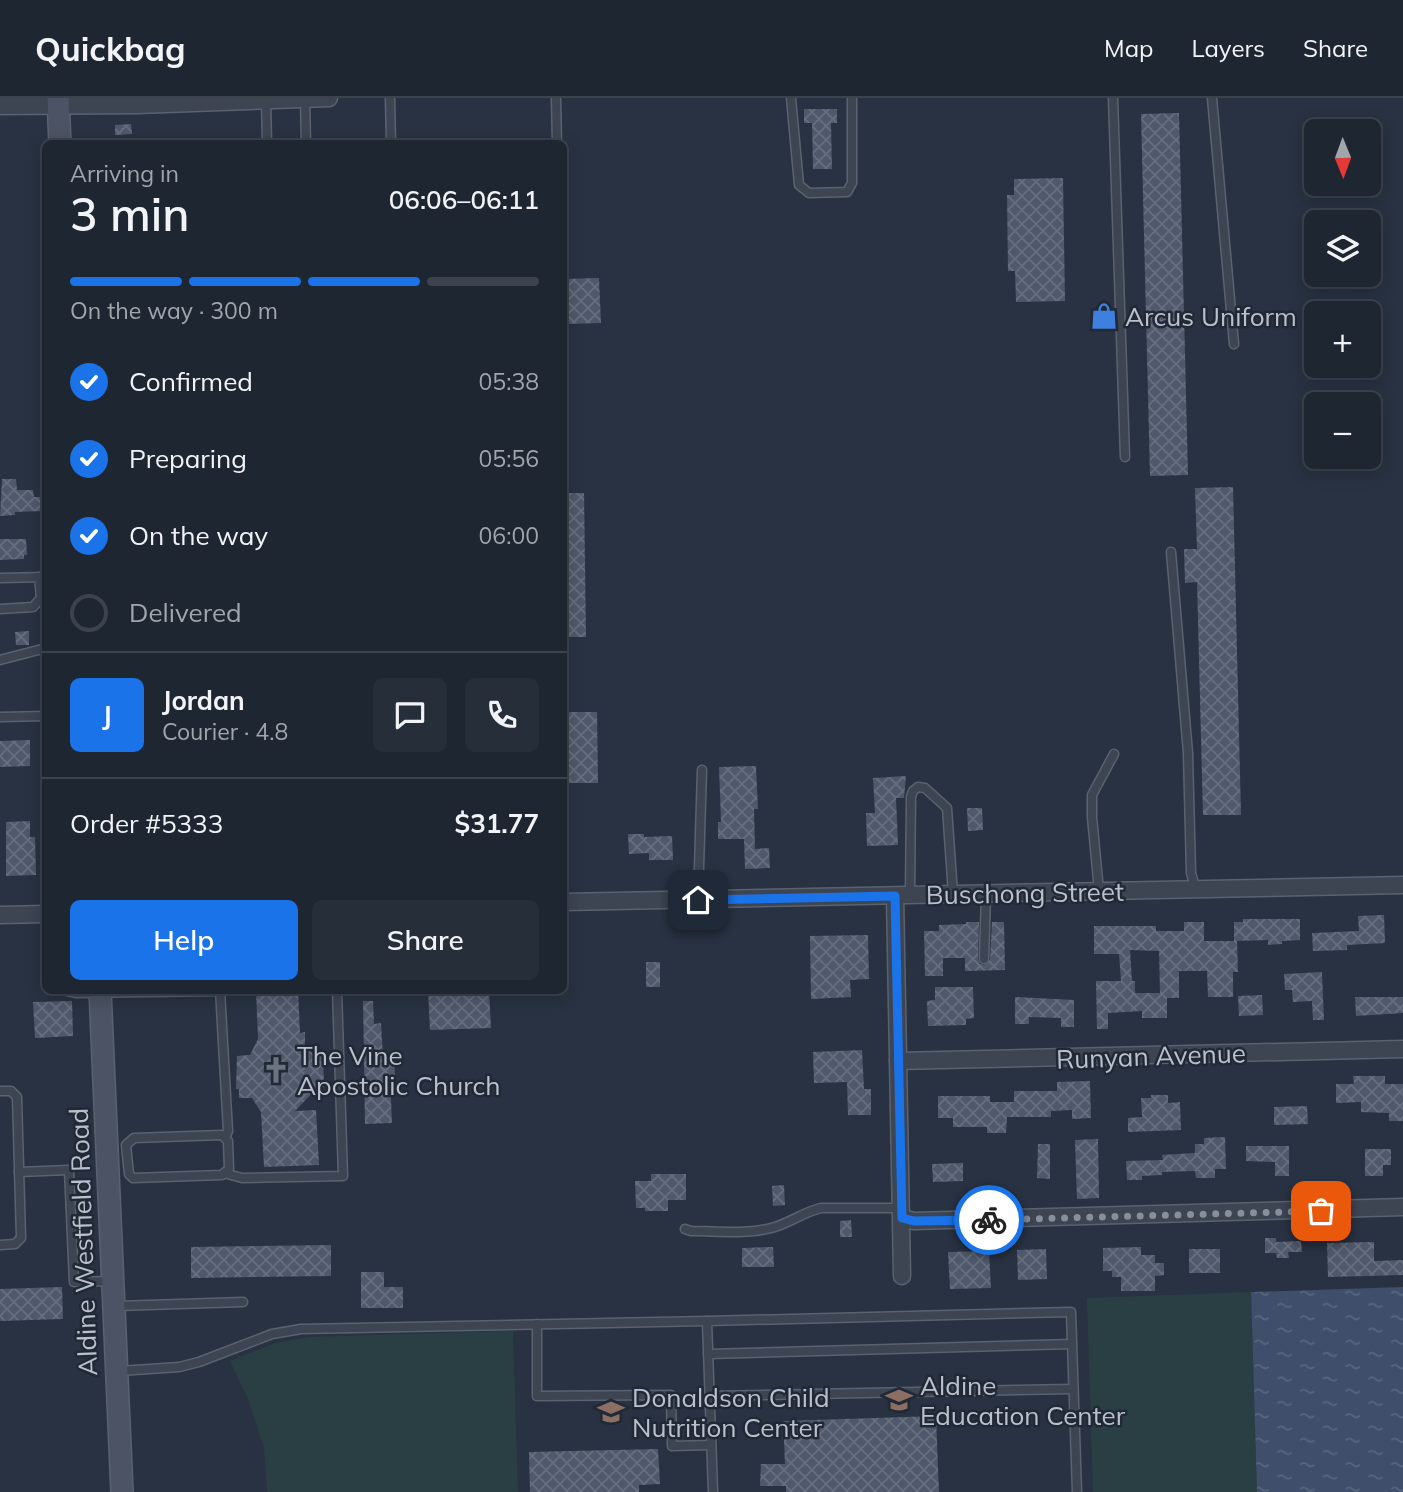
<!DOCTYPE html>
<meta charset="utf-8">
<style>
body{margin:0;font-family:Mulish,sans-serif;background:#262e3a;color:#f1f3f6;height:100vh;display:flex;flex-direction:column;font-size:26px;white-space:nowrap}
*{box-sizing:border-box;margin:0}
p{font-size:23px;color:#a1a5ac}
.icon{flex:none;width:38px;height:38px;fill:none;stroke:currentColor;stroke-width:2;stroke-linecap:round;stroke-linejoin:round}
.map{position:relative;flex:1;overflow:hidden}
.sheet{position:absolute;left:42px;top:42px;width:525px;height:854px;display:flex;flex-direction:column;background:#1e2632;border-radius:10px;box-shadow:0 4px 18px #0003,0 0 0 2px #3c434d}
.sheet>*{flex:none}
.needle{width:46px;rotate:179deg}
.buttons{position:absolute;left:1304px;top:21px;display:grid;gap:14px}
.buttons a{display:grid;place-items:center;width:77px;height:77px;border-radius:10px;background:#1e2632;box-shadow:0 4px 18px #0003,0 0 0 2px #3c434d;font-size:35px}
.pin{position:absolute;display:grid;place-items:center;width:60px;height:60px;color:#fff;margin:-30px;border-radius:14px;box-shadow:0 4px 10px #0006}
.courier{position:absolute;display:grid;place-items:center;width:70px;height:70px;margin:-35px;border:5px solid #1a73e8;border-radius:50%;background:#fff;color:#222;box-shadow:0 2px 9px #0007}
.overview em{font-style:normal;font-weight:600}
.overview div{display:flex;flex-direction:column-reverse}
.overview{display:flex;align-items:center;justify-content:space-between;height:119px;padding:0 28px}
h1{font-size:46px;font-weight:600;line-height:52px}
.bar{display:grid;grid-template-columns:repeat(4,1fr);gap:10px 7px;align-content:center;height:84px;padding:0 28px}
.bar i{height:9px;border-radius:5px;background:#3c434d}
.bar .current{background:#1a73e8}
.bar p{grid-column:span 4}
.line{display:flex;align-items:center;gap:18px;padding:0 28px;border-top:2px solid #3c434d}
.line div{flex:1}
.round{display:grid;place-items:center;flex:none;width:74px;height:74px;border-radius:10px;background:#262e3a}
ol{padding:0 28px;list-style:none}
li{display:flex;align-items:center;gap:21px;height:77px}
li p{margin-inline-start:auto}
li .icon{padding:7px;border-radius:50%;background:#1a73e8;color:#fff;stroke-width:4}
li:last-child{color:#a1a5ac}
li i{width:38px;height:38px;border:4px solid #3c434d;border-radius:50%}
.primary-button{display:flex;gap:14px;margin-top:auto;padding:14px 28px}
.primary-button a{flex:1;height:80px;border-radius:10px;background:#1a73e8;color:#fff;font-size:28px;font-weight:600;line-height:80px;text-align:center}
.primary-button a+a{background:#262e3a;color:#f1f3f6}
header{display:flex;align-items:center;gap:42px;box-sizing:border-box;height:98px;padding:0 35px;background:#1e2632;border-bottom:2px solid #3c434d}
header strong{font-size:33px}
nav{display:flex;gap:38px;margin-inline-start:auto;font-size:24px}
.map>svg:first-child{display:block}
.green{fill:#2a3f43}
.water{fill:url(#water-ripples)}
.building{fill:url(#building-cross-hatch);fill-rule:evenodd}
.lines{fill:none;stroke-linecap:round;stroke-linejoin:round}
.lane-casing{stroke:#5b626f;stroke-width:11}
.street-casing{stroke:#5b626f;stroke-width:19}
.secondary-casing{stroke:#5b626f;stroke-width:24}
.lane{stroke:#3d4452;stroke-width:8}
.street{stroke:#3d4452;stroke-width:16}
.secondary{stroke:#4b5364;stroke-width:21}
.done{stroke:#878e9c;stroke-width:7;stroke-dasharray:0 12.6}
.route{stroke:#1a73e8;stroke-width:9}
.labels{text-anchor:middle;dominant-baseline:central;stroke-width:5;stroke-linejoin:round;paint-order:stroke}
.poi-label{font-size:26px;fill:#bac0cc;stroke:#212937;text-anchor:start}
.street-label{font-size:26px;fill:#bac0cc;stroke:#212937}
</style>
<header>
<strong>Quickbag</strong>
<nav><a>Map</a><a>Layers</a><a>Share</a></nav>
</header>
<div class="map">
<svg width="1403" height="1394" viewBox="0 0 1403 1394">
<defs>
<pattern id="water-ripples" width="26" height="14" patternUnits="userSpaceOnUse" patternTransform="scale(1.75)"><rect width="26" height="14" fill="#3f4e6a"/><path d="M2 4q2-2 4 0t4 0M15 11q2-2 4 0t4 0" fill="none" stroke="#59667e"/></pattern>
<pattern id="building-cross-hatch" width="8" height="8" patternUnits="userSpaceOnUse" patternTransform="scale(1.75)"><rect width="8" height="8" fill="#4f596b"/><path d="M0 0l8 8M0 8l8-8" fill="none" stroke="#666f7f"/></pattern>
</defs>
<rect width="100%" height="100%" fill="#283242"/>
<g class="green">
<polygon points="1251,1194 1257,1394 1093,1394 1087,1200"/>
<polygon points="513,1233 518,1394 267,1394 264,1350 248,1301 230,1263 276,1245 308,1239"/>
</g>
<polygon class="water" points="1403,1189 1403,1394 1257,1394 1251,1194"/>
<g class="building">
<polygon points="804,11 837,11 837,25 831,25 832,71 813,71 812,25 804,25"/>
<polygon points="1179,15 1188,377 1150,378 1141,16"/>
<polygon points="131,26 132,36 115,37 115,27"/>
<polygon points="1063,80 1065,203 1016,204 1015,173 1008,173 1007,97 1014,97 1014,81"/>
<polygon points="599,180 601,225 564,226 564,181"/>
<polygon points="2,381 16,381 17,392 33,392 34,399 43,399 44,413 15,414 15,417 0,418"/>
<polygon points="1233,389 1241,717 1203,717 1197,484 1185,485 1184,451 1197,451 1195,390"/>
<polygon points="564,395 584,395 586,539 564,539"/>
<polygon points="0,441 26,441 27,457 24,457 24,461 0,462"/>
<polygon points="29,533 29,547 16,547 15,534"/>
<polygon points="564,614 597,614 598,685 564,685"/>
<polygon points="30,642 30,668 0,669 0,643"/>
<polygon points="756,668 758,711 754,711 755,751 769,750 770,770 745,771 744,741 718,741 718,724 721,724 719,669"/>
<polygon points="906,678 904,700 896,700 898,747 867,748 866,715 875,715 873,680"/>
<polygon points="967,710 982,710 983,732 968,733"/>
<polygon points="30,723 30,739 35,739 36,777 6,778 6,724"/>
<polygon points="628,736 644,736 644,739 672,738 673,762 649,762 649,755 629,756"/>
<polygon points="1384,817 1385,845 1347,847 1347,852 1313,853 1312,835 1359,833 1358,818"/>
<polygon points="1243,821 1300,821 1300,842 1282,843 1282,846 1268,847 1268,842 1234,843 1234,824 1243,824"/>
<polygon points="966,824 979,824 978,861 980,866 984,867 990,862 992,824 1004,824 1005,872 965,873 965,860 943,860 943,878 925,878 924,833 939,833 939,827 966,826"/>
<path d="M1184,824H1204V843H1237L1238,874H1233V899H1208L1207,873H1179V900H1167V920H1142V913L1108,915V931H1097L1096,883H1121L1119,856H1094V828H1156V833H1184ZM1130,852L1159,853L1160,895H1135V883H1132Z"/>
<polygon points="868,837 869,881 850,882 851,899 811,901 810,838"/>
<rect x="646" y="864" width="14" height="25"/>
<polygon points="1322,874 1324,922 1313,922 1312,903 1293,904 1292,892 1285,892 1284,876"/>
<polygon points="935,889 973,889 974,920 966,921 966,927 928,928 927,903 935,902"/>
<polygon points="256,892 298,892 300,935 305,934 305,949 316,958 323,957 324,989 317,990 295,1013 316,1012 319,1067 264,1069 261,1014 252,1000 239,1000 239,991 236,991 237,958 250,957 258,941"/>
<polygon points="428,892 489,892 491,930 430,932"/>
<polygon points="1262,897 1263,917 1239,918 1238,898"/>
<polygon points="1015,899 1074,902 1074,929 1061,929 1061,920 1029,919 1029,926 1015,926"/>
<polygon points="1355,899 1403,899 1403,915 1356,918"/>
<polygon points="72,903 73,938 35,940 33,904"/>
<polygon points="363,903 373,903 374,926 381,925 383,959 394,958 395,978 390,978 392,1025 365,1026"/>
<polygon points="862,952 864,991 871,991 871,1017 848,1017 847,984 814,985 813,954"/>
<polygon points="1353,978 1385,978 1385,986 1403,986 1403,1023 1389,1023 1389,1015 1361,1014 1361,1004 1336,1005 1336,986 1354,986"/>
<polygon points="1090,983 1091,1020 1072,1021 1072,1012 1051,1013 1051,1019 1007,1019 1006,1035 987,1035 987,1029 953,1029 953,1020 938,1020 938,998 990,998 990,1004 1014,1004 1014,993 1057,993 1057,984"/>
<polygon points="1151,997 1168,997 1168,1005 1180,1004 1181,1032 1128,1034 1128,1020 1142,1019 1141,1000 1151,1000"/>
<polygon points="1307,1008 1308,1026 1274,1027 1274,1009"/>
<polygon points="1225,1039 1226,1071 1215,1071 1215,1080 1196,1080 1195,1073 1162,1074 1162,1077 1142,1078 1142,1082 1127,1082 1126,1063 1163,1062 1162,1057 1195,1055 1195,1046 1204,1046 1204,1040"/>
<polygon points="1098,1041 1099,1100 1077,1101 1075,1042"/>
<polygon points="1038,1046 1050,1046 1050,1081 1037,1080"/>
<polygon points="1246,1048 1289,1048 1289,1078 1275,1078 1275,1064 1246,1063"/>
<polygon points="1365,1051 1391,1051 1391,1067 1383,1067 1383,1078 1365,1078"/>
<polygon points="963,1065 963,1083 933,1084 932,1066"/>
<polygon points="651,1076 686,1076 686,1102 668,1102 668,1113 645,1113 645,1110 636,1110 635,1083 651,1083"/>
<polygon points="784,1087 785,1107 773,1108 772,1088"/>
<polygon points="851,1122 852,1139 840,1139 840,1123"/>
<polygon points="1265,1140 1276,1140 1276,1144 1301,1143 1302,1154 1288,1154 1289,1160 1277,1160 1276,1155 1265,1155"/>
<polygon points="1374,1144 1374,1163 1403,1162 1403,1177 1328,1179 1327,1145"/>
<polygon points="331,1147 331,1178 191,1180 191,1149"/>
<polygon points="773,1149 774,1169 742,1169 742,1150"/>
<polygon points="1141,1149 1141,1157 1155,1157 1155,1165 1164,1165 1164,1177 1155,1178 1155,1193 1121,1193 1121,1179 1112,1179 1112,1173 1103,1173 1103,1150"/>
<polygon points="1046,1151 1047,1181 1018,1182 1017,1152"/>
<rect x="1189" y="1151" width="31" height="24"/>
<polygon points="989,1153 991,1190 950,1191 948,1154"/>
<polygon points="361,1174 384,1174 384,1189 403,1189 403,1210 361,1210"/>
<polygon points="62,1189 63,1221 0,1223 0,1191"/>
<polygon points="936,1318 939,1394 786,1394 786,1388 760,1388 761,1366 785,1366 783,1323"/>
<polygon points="658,1351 660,1386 639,1387 639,1394 530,1394 529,1354"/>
</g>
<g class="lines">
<defs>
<g id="lane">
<polyline points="390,0 391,46"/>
<polyline points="556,0 557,46"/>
<polyline points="791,0 799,87 809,95 847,94 852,85 852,0"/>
<polyline points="1113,0 1125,359"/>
<polyline points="1212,0 1234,246"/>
<polyline points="305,1 306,46"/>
<polyline points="266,2 267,46"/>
<polyline points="1171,454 1188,655 1191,775 1196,792"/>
<polyline points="0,480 46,479"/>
<polyline points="0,511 33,509 41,500 39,479"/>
<polyline points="0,562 46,550"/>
<polyline points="0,619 46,618"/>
<polyline points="1099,793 1092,719 1092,697 1114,656"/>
<polyline points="910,797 911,699 913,693 918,689 925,690 947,710 953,796"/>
<polyline points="698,802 702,672"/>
<polyline points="984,861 986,796"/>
<polyline points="63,892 77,895 220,893"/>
<polyline points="220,892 228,1033 225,1040"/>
<polyline points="0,993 11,993 17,999 21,1140 15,1146 0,1147"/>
<polygon points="222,1037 228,1043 229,1071 222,1077 133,1080 129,1076 126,1047 134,1040"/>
<polyline points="19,1074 69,1072 74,1184 110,1183"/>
<polyline points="224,1075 242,1080 343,1078 337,892"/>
<path d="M685,1131L691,1133C718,1133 749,1137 775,1129C791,1124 804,1114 821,1110H902"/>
<polyline points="117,1208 243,1204"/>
<polyline points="537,1226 537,1298 671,1297 672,1348 711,1347"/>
<polyline points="708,1256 1072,1246"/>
<polyline points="120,1273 179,1269 199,1264 272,1236 301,1231 707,1223"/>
<polyline points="710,1298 1073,1291"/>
<polyline points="713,1394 707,1223 1071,1214 1077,1394"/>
</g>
<g id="street">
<polyline points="0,8 137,7 329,0"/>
<polyline points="895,798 902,1178"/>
<polyline points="564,804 1403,787"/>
<polyline points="0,817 46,816"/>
<polyline points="898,963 1403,951"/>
<polyline points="902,1120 914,1123 1403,1109"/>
</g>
<g id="secondary">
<polyline points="58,0 60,46"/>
<polyline points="100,892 122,1394"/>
</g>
</defs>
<use href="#lane" class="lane-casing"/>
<use href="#street" class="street-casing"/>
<use href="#secondary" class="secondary-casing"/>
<use href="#lane" class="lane"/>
<use href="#street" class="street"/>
<use href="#secondary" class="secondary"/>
</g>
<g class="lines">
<polyline class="done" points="989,1122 1321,1113"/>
<polyline class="route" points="698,802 895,798 902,1120 914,1123 989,1122"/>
</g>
<defs>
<symbol id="shop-bare" viewBox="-9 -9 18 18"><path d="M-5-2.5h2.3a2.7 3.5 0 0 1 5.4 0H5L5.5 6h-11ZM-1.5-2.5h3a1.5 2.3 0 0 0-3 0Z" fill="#3f7fe0" stroke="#212937" stroke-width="2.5" paint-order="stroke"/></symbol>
<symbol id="church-bare" viewBox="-9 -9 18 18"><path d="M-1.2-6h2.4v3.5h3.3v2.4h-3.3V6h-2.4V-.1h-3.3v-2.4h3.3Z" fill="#6b7280" stroke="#212937" stroke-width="2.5" paint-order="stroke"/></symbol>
<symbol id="school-bare" viewBox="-9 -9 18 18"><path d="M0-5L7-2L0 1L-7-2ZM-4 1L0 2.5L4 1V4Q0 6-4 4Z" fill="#8d6e63" stroke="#212937" stroke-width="2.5" paint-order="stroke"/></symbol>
</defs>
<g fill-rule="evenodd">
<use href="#shop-bare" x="1085" y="199" width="38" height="38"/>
<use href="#church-bare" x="257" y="953" width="38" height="38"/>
<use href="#school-bare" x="880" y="1283" width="38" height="38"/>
<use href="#school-bare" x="592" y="1295" width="38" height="38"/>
</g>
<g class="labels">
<g class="poi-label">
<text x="1125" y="218">Arcus Uniform</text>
<text x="297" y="957">The Vine<tspan x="297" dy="30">Apostolic Church</tspan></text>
<text x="920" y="1287">Aldine<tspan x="920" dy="30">Education Center</tspan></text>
<text x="632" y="1299">Donaldson Child<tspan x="632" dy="30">Nutrition Center</tspan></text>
</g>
<g class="street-label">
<text transform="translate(1025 795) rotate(-1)">Buschong Street</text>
<text transform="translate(1151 958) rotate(-2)">Runyan Avenue</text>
<text transform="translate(83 1144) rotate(-92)">Aldine Westfield Road</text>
</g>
</g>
</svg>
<div class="buttons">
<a><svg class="needle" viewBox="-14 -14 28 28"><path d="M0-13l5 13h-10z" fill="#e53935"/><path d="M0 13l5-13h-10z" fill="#a1a5ac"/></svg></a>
<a><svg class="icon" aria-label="layers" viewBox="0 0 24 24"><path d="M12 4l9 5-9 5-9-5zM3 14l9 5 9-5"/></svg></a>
<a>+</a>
<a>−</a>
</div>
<div class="pin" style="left:1321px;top:1113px;background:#ea580c"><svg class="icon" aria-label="bag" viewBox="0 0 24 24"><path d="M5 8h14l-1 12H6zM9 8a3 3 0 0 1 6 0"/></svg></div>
<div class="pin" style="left:698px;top:802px;background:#1f2937"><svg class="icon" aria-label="home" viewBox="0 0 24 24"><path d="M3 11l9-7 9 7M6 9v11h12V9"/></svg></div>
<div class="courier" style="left:989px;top:1122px"><svg class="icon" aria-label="bike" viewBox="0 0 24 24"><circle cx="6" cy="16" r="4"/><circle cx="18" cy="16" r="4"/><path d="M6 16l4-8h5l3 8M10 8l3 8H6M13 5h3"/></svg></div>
<section class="sheet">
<div class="overview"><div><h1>3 min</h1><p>Arriving in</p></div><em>06:06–06:11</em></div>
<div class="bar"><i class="current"></i><i class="current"></i><i class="current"></i><i></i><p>On the way · 300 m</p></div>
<ol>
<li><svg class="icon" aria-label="check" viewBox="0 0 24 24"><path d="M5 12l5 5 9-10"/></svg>Confirmed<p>05:38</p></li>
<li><svg class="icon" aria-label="check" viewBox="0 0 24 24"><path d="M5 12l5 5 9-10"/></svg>Preparing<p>05:56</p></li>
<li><svg class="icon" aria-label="check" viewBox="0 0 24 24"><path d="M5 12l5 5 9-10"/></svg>On the way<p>06:00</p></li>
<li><i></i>Delivered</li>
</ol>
<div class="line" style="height:126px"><b class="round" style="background:#1a73e8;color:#fff">J</b><div><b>Jordan</b><p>Courier · 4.8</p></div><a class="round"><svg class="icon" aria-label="chat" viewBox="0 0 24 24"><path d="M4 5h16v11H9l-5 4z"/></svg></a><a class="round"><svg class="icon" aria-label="phone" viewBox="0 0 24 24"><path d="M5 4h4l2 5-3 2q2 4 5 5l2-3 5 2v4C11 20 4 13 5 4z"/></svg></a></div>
<div class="line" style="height:91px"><div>Order #5333</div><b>$31.77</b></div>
<div class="primary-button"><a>Help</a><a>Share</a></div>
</section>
</div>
